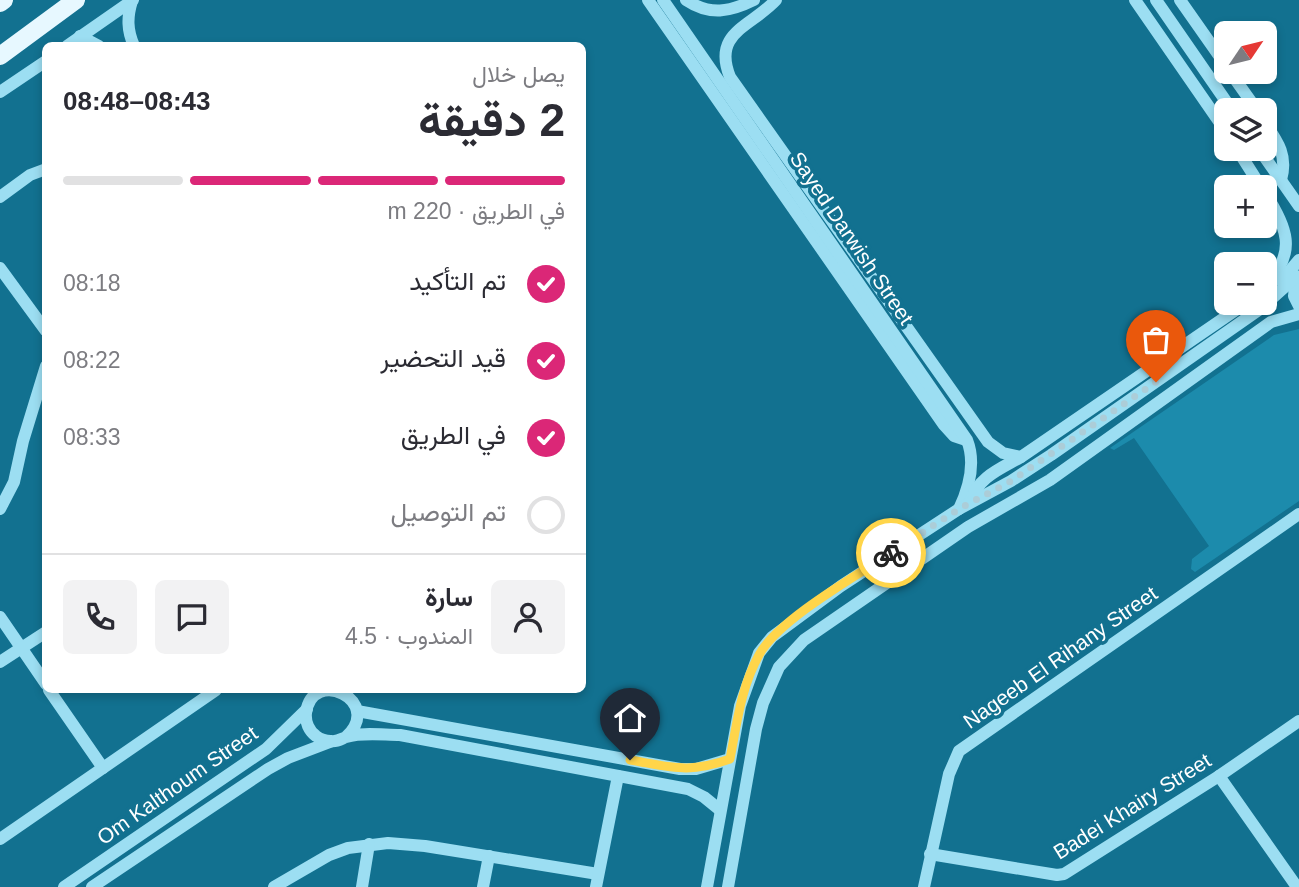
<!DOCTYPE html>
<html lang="ar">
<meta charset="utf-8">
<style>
body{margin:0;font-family:Helvetica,Vazirmatn,sans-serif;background:#f2f2f3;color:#2b2b33;direction:rtl;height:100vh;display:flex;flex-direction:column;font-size:26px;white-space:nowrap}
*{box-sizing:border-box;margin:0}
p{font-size:23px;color:#7c7c81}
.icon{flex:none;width:38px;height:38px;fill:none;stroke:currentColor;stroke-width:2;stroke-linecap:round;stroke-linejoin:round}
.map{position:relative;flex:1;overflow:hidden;direction:ltr}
.details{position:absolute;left:42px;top:42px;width:544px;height:651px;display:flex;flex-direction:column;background:#fff;border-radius:10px;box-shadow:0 4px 10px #0003;direction:rtl}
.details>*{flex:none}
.needle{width:46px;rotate:55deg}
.controls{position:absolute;left:1214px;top:21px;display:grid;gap:14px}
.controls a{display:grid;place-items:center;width:63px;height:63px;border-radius:10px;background:#fff;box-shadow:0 4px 10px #0003;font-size:35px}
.pin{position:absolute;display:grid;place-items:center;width:60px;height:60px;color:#fff;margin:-72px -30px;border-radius:50% 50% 50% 0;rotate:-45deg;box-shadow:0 0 7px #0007}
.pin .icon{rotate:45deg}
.courier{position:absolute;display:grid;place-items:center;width:70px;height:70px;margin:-35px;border:5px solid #ffd54a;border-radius:50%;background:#fff;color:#222;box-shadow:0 2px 9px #0007}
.overview em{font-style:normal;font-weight:700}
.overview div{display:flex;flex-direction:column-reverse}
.overview{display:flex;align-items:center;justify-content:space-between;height:119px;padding:0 21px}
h1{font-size:46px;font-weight:700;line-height:52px}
.bar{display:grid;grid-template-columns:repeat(4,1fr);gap:10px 7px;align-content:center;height:84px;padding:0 21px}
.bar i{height:9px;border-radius:5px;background:#e1e1e2}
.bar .active{background:#db2777}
.bar p{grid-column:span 4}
.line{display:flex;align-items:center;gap:18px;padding:0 21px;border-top:2px solid #e1e1e2}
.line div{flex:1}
.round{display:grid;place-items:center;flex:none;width:74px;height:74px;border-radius:10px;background:#f2f2f3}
ol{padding:0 21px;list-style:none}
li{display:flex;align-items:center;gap:21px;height:77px}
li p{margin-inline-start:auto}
li .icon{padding:7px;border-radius:50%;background:#db2777;color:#fff;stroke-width:4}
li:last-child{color:#7c7c81}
li i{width:38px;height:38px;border:4px solid #e1e1e2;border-radius:50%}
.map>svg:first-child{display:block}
.green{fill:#1c8bac}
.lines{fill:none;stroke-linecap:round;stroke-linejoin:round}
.minor{stroke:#9cdef2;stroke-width:12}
.major{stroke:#e7f8ff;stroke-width:18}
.done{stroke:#accdd8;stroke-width:7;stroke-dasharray:0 12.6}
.route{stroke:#ffd54a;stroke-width:9}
.labels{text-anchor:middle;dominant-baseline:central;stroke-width:7;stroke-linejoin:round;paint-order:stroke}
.street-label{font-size:21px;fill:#fff;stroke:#127190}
</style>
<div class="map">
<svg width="1299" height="887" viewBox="0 0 1299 887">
<rect width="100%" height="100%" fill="#127190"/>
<polygon class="green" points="1299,329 1299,501 1195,572 1191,569 1192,559 1209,546 1134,438 1114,450 1110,448 1274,335"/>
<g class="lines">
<g class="minor">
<polyline points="648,0 944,425 954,436 966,440"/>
<path d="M663,0L967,440C976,463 969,488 959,509"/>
<path d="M686,0C710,16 730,12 754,0"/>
<path d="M776,0C751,27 712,32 730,77L988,442L1003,453L1021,457"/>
<polyline points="1135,0 1227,133"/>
<polyline points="1156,0 1232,110"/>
<polyline points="1180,0 1227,67"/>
<path d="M132,1C127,17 127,30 134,46"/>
<polyline points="80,36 99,46"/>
<polyline points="67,46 133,0"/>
<polyline points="1230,72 1257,110"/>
<polyline points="0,92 46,61"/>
<path d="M1265,123C1278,142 1288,156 1281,180"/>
<polyline points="1237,149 1261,187"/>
<polyline points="1259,149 1299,206"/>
<path d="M1265,193C1286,225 1299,254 1265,283"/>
<polyline points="0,197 30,175 46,169"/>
<polyline points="0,268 46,331"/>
<polyline points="1296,276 1294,296 1299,306"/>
<polyline points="1281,281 1299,260"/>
<path d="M970,502C978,477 1000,469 1021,457L1246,303"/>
<polyline points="0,509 14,482 23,441 46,366"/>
<polyline points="0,617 46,684"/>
<polyline points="0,662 46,632"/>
<polyline points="49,690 103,768"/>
<polyline points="357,711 680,769 696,769 730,759"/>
<path d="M346,737C385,701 312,666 306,713C305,722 309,731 316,736C320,739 326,741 331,741C337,742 341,739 346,737C362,732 383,735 400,735L688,789L704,797L720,810"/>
<polyline points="1219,776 1297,887"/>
<polyline points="0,839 216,690"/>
<polyline points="930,854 1057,875 1064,874 1219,776 1299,721"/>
<polyline points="64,887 266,749 307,709"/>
<polyline points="92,887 268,769 288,758 330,742"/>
<polyline points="274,887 329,855 348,848 388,843 425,846 598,874"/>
<polyline points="362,887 369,844"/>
<polyline points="483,887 489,856"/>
<polyline points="596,887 618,776"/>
<polyline points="707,887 740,706 759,653 772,637 841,586 959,509 1011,481 1051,455 1260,309 1296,277"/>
<polyline points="728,887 756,729 763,703 779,667 804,640 968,527 1050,480 1271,322 1299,314"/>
<polyline points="924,887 949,774 959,751 1299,514"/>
</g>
<g class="major">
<polyline points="0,3 4,0"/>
<polyline points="0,56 76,0"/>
</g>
</g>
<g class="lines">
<polyline class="done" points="891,553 959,509 1011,481 1156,382"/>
<path class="route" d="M630,760C672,767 688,774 730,759C737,723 741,687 759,655C778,620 856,576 891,553"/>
</g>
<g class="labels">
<g class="street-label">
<text transform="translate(852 238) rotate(56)">Sayed Darwish Street</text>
<text transform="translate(1060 657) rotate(-35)">Nageeb El Rihany Street</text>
<text transform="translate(177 785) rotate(-35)">Om Kalthoum Street</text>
<text transform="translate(1132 806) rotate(-32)">Badei Khairy Street</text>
</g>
</g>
</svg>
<div class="controls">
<a><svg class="needle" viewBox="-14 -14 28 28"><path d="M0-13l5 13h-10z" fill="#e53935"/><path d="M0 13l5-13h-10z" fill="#7c7c81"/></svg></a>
<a><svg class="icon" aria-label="layers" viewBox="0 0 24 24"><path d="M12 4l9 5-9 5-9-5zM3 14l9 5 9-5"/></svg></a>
<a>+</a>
<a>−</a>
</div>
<div class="pin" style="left:1156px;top:382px;background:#ea580c"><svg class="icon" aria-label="bag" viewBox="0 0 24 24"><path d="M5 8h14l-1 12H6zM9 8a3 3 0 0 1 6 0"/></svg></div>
<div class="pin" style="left:630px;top:760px;background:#1f2937"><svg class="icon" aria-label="home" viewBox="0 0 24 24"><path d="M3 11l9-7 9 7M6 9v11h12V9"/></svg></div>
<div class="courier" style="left:891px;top:553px"><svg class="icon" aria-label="bike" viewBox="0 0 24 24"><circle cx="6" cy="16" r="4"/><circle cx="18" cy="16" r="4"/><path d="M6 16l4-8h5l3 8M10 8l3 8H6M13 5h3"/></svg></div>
<section class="details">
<div class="overview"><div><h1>2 دقيقة</h1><p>يصل خلال</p></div><em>08:43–08:48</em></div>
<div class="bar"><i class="active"></i><i class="active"></i><i class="active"></i><i></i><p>في الطريق · 220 m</p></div>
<ol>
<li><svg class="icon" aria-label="check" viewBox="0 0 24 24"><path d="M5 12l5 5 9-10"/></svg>تم التأكيد<p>08:18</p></li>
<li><svg class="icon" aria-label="check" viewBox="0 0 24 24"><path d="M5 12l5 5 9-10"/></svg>قيد التحضير<p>08:22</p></li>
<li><svg class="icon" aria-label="check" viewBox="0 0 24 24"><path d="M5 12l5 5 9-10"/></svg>في الطريق<p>08:33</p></li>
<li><i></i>تم التوصيل</li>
</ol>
<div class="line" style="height:126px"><a class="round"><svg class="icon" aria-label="person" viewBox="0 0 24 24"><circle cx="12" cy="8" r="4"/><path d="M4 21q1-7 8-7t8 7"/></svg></a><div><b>سارة</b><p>المندوب · 4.5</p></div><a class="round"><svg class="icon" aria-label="chat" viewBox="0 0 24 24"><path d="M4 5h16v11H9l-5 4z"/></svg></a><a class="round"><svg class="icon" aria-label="phone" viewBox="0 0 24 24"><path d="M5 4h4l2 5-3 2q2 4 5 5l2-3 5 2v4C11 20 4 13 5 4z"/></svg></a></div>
</section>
</div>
